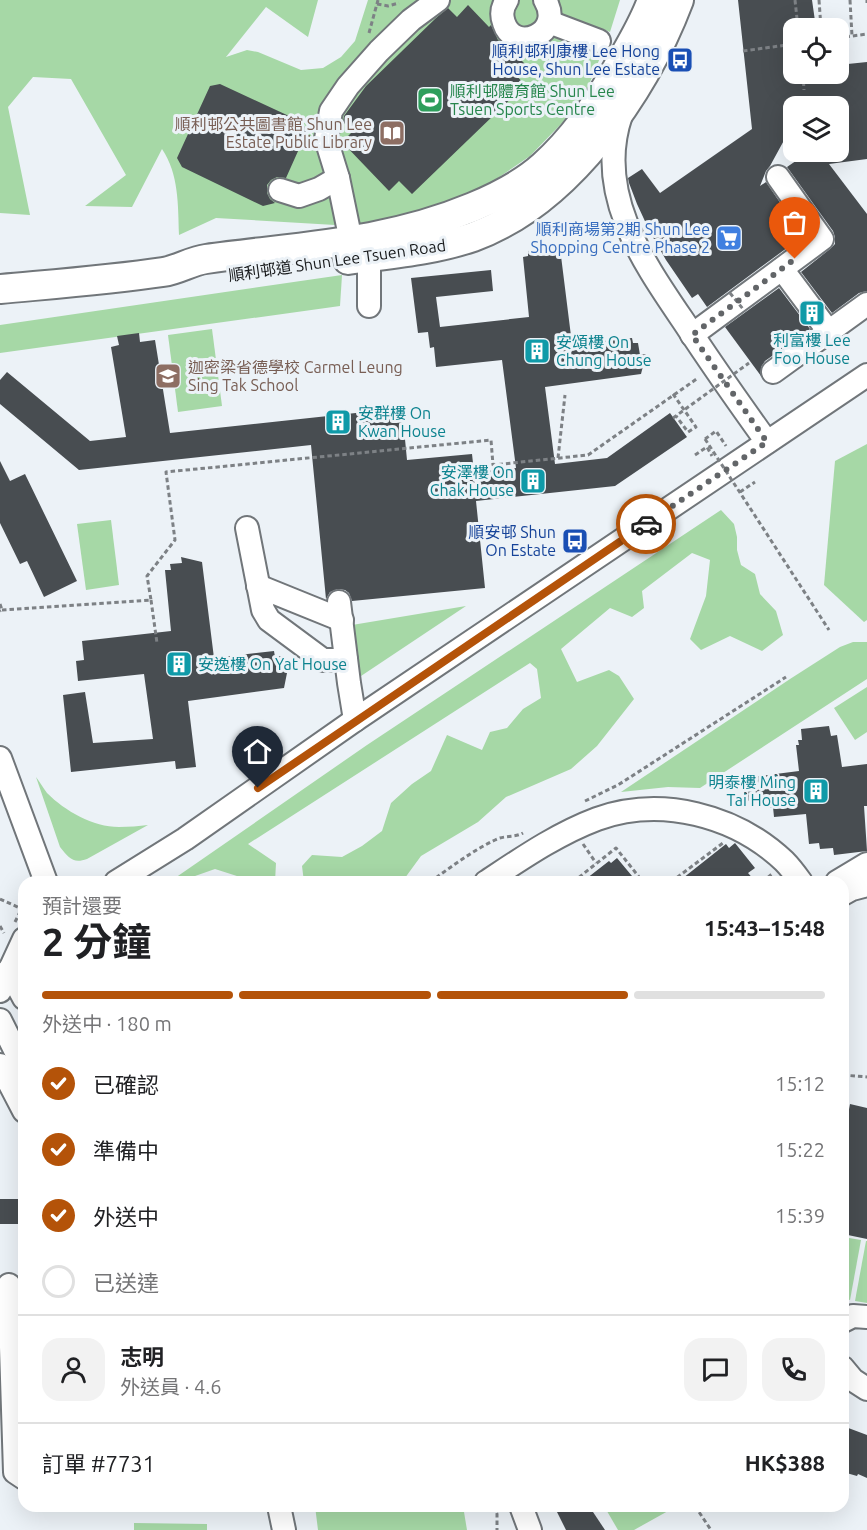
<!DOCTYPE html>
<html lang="zh-TW">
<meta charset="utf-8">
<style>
body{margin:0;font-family:Ubuntu,"Noto Sans TC",sans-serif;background:#f2f2f2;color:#202124;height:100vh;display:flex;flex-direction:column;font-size:22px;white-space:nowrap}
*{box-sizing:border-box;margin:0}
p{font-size:20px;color:#757577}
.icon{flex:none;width:33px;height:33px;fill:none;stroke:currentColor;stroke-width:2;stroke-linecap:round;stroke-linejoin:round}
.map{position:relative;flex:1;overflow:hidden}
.details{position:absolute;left:18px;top:876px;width:831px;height:636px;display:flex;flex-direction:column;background:#fff;border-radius:18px;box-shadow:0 6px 24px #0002}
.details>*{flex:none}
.fabs{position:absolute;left:783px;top:18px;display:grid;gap:12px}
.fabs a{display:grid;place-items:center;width:66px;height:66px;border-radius:12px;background:#fff;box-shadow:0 6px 24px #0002;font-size:30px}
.pin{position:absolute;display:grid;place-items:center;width:51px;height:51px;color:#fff;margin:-62px -26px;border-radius:50% 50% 50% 0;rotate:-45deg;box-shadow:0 0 6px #0007}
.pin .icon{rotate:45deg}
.courier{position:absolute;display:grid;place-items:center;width:60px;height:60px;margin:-30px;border:4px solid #b45309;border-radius:50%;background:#fff;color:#222;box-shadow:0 2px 8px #0007}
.overview em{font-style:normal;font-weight:700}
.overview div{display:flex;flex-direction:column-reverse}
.overview{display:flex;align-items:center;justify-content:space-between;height:102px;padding:0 24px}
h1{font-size:39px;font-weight:700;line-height:45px}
.bar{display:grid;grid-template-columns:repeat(4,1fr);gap:9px 6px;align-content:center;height:72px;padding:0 24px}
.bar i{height:8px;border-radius:4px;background:#e0e0e0}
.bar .selected{background:#b45309}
.bar p{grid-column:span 4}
.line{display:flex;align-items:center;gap:15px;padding:0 24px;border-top:2px solid #e0e0e0}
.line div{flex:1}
.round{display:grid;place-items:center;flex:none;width:63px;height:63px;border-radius:18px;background:#f2f2f2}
ol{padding:0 24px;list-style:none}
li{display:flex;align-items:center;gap:18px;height:66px}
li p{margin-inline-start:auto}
li .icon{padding:6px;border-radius:50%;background:#b45309;color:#fff;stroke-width:4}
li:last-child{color:#757577}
li i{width:33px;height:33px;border:3px solid #e0e0e0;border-radius:50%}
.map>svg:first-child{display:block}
.green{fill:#a6d8a6}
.building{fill:#484d51}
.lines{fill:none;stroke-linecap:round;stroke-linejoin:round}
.minor-casing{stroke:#71767a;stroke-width:26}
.major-casing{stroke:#71767a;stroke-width:32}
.path{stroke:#7d8185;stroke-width:3;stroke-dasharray:4.5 3;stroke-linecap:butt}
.minor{stroke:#fff;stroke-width:22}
.major{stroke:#fff;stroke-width:28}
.path-bridge{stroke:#7d8185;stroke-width:3;stroke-dasharray:4.5 3;stroke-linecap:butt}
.done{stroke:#626568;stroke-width:6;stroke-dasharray:0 10.8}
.route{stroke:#b45309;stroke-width:8}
.labels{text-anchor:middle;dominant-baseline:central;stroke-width:6;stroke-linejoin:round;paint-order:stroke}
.transit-label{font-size:16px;fill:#164399;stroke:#ecf2f7;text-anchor:end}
.leisure-label{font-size:16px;fill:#27864d;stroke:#ecf2f7;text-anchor:start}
.education-label{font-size:16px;fill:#785e54;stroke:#ecf2f7;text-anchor:end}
.shop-label{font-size:16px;fill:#366cbe;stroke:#ecf2f7;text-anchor:end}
.street-label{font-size:16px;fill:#17191b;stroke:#ecf2f7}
.culture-label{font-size:16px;fill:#0d838f;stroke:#ecf2f7;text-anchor:start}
</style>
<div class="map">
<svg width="867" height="1530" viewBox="0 0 867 1530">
<rect width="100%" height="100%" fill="#ecf2f7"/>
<g class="green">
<path d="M0,0H318L308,37L266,7L226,57L247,50L258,52L301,70L323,68L341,57L355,41L368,0H620L610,32L603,29L596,50L602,53L588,87L564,121L530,156L489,184L449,203L358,228L334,216L335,225L216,218L179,235C178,205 179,174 162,149L132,207L85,206L126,175L71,79L33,77L8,107L30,215L0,213Z"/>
<polygon points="342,275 340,306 0,353 0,325"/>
<polygon points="212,329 222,406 178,412 168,335"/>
<polygon points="867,444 867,620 864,622 824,585 835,461"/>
<polygon points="721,510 734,524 737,537 737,550 741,565 755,574 760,594 776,611 783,635 762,651 730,636 701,650 690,639 706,596 710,560 692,553 642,591 644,608 632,617 610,608 561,649 577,682 609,670 619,676 634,699 597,746 571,769 506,797 478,822 421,856 402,882 304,882 302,866 312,855 342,857 362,846 382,831 391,803 412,784 431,771 447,735 482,750 490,732 507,728 523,709 541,698 537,669 530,663 248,844 276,863 275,882 264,882 240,877 215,869 178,882 175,878 367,745"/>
<polygon points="111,520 119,585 86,590 77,524"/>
<polygon points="466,606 358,678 352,625"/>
<polygon points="853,642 867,642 867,679 700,788 668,787 621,792 790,679 840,647"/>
<polygon points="867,687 867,732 855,740 834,708"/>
<path d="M36,777C40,782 43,788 47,793C65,811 93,827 119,827C129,827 139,826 148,825L87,859C73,864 69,858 60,847Z"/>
<polygon points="843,1237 861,1240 850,1300 843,1298"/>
<polygon points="866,1241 867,1241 867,1303 855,1301"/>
<polygon points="315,1506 463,1506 467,1530 318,1530"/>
<polygon points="604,1506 677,1506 634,1530 618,1530"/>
<polygon points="134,1523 207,1524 207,1530 134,1530"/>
</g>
<g class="building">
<polygon points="738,0 812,0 816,28 794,28 794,74 838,74 838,65 867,62 867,159 829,164 867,214 867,291 859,293 832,313 801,272 830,249 835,244 835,237 833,231 787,167 809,152 838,152 838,106 794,106 794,122 770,166 766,171 760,186 766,182 803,236 707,307 698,294 692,298 666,260 650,232 637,204 629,183 628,178 642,169 660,193 752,129"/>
<polygon points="468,5 489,27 491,25 498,40 509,48 525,64 515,74 525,85 412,194 399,181 389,191 342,142 352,132 343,122 344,116 366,86 436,18 448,8 457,17"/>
<polygon points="220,84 302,122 307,131 286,178 277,177 271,180 267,185 267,193 270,199 275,203 263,206 182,167 177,158 210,86"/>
<polygon points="539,244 560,248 572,344 632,338 633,343 638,343 640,355 646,354 641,374 545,387 555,464 607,458 670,413 687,437 615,486 476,501 485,588 352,601 349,593 345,590 338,589 330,592 326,599 311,445 79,470 0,404 0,380 7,372 90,441 126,437 111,347 119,345 117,336 139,333 140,342 155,340 170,433 402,408 407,460 472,454 474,472 516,468 502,360 436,367 434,347 430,348 428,332 418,333 411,278 491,270 493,291 436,297 440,327 529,317 523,257 528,256 528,251 540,249"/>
<polygon points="779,288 810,329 765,361 761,367 761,376 725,327"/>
<polygon points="0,461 10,481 25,474 77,581 44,597 27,561 20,564 0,523"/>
<polygon points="181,557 202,562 214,658 274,651 275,657 281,656 282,668 288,668 284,688 188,701 196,767 176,769 175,761 71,772 63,695 85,692 93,743 153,739 144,674 78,681 76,661 84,660 82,641 171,631 165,570 171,570 170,564 182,563"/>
<polygon points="829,726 831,736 837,735 842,767 867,764 867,806 864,806 867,851 834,855 833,848 820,849 819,843 809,844 806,814 774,817 773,807 767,808 766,799 745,801 743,778 799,771 796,745 799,745 798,740 802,740 801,729"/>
<polygon points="735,843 755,868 748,873 756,882 678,882 726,844 729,848"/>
<polygon points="617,858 637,882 582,882 609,861 611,863"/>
<polygon points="850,1104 867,1108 867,1239 843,1234 843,1141"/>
<rect x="0" y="1199" width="24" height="25"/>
<polygon points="843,1426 867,1435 867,1478 858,1474 857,1476 843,1472"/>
<polygon points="554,1506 589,1506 605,1530 566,1530"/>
</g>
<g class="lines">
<defs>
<g id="minor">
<path d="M507,0C502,7 501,15 504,23C514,54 565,34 545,0"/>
<polyline points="549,22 599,41"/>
<path d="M621,115C594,194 644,263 686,325C712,365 739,403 767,442"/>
<polyline points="280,190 299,196 319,189 338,178"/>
<polyline points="351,241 338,178 326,139 331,111 348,86 379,51 411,20 438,0"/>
<polyline points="782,269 829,332"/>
<polyline points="369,306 369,257"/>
<polyline points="692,335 822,239 778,177"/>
<polyline points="773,372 867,304"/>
<polyline points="247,528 263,610 269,620 323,660 346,660"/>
<polyline points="258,586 342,620"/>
<polyline points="339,602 349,683 355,720"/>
<polyline points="0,758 46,882"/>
<polyline points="116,882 185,839 355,720 867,375"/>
<path d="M486,882C521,859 557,834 597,819C661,796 735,815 784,861C790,867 796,875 801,882"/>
<polyline points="837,882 867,864"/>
<polyline points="843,894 852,889 867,885"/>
<polyline points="9,970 24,998"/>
<polyline points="0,991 24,939"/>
<polyline points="0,1020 24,1068"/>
<polyline points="0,1065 24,1111"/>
<polyline points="9,1285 15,1472 24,1478"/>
<polyline points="843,1321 853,1316 867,1317"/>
<polyline points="843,1368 853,1380 867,1389"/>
<polyline points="279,1506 284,1530"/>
<polyline points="521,1506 530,1530"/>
</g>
<g id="major">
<path d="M348,260C390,254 432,251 473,237C569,202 644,92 679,0"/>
<path d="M0,289C54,284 109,280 163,272C178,270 191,261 206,259C299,246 384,244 473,207C497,197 523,184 543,166C575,137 599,102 619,65C631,44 644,23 652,0"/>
</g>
</defs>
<use href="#minor" class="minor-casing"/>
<use href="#major" class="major-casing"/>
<g class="path">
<polyline points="795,0 798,28"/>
<polyline points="819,0 821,28"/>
<polyline points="850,0 852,36"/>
<polyline points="867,0 867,3"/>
<polyline points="377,4 388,6 399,3"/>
<polyline points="369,33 378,0"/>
<polyline points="838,38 867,34"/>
<polyline points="743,51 794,44"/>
<polyline points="803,74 804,90"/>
<polyline points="673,394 696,427 688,432 676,416"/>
<polyline points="705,439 716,431 726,446"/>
<polyline points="695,455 707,447 712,456"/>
<polyline points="558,458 565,395"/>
<polyline points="740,492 755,482"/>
<polyline points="750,508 829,630"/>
<polyline points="151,600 157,643"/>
<polyline points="0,604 2,610 0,611"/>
<polyline points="2,610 151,600 147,576 175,540 166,472 491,440 493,465 588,455 698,378"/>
<polyline points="585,801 618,785 786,677"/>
<polyline points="583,844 596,863"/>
<path d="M430,882C451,867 472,851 495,840C504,835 514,838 523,833"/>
<polyline points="573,882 616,848 643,882"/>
<polyline points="671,882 723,843"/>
<polyline points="762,882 772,874"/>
<polyline points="0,899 22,909"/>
<polyline points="15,922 24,904"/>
<polyline points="0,926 4,933"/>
<polyline points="843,1075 867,1077"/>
<polyline points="494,1506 497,1514 497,1530"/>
<polyline points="695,1506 711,1530"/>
</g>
<use href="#minor" class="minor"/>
<use href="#major" class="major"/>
<g class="path-bridge">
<polyline points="730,293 743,309"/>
<polyline points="673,418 749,363"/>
<polyline points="705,439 750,508"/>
</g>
</g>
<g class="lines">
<polyline class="done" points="646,524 767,442 692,335 795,259"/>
<polyline class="route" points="258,788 646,524"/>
</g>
<defs>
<symbol id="bus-square" viewBox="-11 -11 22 22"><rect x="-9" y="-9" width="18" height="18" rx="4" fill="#1a4fb4" stroke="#ecf2f7"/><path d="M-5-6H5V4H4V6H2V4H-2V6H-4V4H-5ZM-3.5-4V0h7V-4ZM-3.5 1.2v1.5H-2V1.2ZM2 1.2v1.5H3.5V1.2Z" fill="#fff"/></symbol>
<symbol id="stadium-square" viewBox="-11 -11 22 22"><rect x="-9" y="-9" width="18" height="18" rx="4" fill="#2e9e5b" stroke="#ecf2f7"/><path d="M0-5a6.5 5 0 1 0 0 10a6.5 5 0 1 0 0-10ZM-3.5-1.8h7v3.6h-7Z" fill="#fff"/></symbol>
<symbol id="library-square" viewBox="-11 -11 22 22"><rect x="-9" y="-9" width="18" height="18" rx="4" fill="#8d6e63" stroke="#ecf2f7"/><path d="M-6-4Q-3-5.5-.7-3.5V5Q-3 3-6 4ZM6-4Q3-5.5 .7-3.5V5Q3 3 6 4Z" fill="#fff"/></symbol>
<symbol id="supermarket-square" viewBox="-11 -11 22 22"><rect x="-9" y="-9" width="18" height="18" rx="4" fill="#3f7fe0" stroke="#ecf2f7"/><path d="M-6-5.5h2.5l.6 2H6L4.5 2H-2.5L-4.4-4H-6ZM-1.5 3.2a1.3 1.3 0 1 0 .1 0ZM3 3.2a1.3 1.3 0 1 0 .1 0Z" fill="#fff"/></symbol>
<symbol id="building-square" viewBox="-11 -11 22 22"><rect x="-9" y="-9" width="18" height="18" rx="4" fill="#0f9aa8" stroke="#ecf2f7"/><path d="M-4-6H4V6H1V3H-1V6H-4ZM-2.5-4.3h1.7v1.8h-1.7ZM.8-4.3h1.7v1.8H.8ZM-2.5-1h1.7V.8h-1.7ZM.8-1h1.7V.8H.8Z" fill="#fff"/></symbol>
<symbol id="school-square" viewBox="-11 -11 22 22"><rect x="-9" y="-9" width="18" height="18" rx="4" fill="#8d6e63" stroke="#ecf2f7"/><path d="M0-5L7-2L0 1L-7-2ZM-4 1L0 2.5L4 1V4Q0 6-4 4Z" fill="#fff"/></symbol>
</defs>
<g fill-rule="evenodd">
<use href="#bus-square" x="665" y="45" width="30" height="30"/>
<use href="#stadium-square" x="415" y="85" width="30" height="30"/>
<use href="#library-square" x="377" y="118" width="30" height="30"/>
<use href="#supermarket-square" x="714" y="223" width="30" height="30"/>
<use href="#building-square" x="797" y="298" width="30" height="30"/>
<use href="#building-square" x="522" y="336" width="30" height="30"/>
<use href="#school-square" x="153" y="361" width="30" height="30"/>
<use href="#building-square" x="323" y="407" width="30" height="30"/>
<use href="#building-square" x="518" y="466" width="30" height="30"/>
<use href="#bus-square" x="560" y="526" width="30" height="30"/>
<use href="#building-square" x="164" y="649" width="30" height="30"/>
<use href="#building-square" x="801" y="776" width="30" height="30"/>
</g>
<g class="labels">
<g class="transit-label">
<text x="660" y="51">順利邨利康樓 Lee Hong<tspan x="660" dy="18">House, Shun Lee Estate</tspan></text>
<text x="556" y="532">順安邨 Shun<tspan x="556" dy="18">On Estate</tspan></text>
</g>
<g class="leisure-label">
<text x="450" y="91">順利邨體育館 Shun Lee<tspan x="450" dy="18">Tsuen Sports Centre</tspan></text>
</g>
<g class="education-label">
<text x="372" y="124">順利邨公共圖書館 Shun Lee<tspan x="372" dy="18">Estate Public Library</tspan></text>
<text x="188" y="367" text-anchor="start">迦密梁省德學校 Carmel Leung<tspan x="188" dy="18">Sing Tak School</tspan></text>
</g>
<g class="shop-label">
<text x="710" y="229">順利商場第2期 Shun Lee<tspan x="710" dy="18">Shopping Centre Phase 2</tspan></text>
</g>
<g class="street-label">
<text transform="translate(337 260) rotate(-8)">順利邨道 Shun Lee Tsuen Road</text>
</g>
<g class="culture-label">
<text x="812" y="340" text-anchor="middle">利富樓 Lee<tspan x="812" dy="18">Foo House</tspan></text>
<text x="556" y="342">安頌樓 On<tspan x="556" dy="18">Chung House</tspan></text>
<text x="358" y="413">安群樓 On<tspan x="358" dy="18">Kwan House</tspan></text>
<text x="514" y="472" text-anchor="end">安澤樓 On<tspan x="514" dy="18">Chak House</tspan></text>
<text x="198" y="664">安逸樓 On Yat House</text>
<text x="796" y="782" text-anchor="end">明泰樓 Ming<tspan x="796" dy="18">Tai House</tspan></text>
</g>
</g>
</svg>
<div class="fabs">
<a><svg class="icon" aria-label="locate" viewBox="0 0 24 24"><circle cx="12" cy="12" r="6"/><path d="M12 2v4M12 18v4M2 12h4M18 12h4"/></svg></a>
<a><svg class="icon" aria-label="layers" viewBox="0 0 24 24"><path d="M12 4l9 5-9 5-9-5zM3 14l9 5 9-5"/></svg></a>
</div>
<div class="pin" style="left:795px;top:259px;background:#ea580c"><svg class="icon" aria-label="bag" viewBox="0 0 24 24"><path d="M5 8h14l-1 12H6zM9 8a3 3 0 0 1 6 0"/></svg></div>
<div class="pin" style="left:258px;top:788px;background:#1f2937"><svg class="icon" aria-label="home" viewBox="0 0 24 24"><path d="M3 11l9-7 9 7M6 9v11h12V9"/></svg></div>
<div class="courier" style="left:646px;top:524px"><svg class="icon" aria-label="car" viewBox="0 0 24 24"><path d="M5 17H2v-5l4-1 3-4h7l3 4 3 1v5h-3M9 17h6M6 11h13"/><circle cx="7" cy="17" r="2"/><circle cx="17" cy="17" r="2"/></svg></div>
<section class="details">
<div class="overview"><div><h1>2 分鐘</h1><p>預計還要</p></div><em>15:43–15:48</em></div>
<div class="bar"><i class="selected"></i><i class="selected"></i><i class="selected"></i><i></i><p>外送中 · 180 m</p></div>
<ol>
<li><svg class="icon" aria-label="check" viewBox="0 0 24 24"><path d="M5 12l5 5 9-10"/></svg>已確認<p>15:12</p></li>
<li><svg class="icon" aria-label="check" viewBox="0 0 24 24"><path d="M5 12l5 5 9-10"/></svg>準備中<p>15:22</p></li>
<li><svg class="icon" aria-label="check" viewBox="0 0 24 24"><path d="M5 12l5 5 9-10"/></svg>外送中<p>15:39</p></li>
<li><i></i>已送達</li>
</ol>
<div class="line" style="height:108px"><a class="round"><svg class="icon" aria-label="person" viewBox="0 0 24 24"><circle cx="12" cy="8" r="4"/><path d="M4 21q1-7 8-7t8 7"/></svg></a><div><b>志明</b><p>外送員 · 4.6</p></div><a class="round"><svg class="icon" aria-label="chat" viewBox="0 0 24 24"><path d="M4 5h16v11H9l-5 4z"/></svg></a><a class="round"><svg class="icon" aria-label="phone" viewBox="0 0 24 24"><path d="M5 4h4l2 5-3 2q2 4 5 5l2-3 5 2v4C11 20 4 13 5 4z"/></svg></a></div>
<div class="line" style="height:78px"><div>訂單 #7731</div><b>HK$388</b></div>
</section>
</div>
